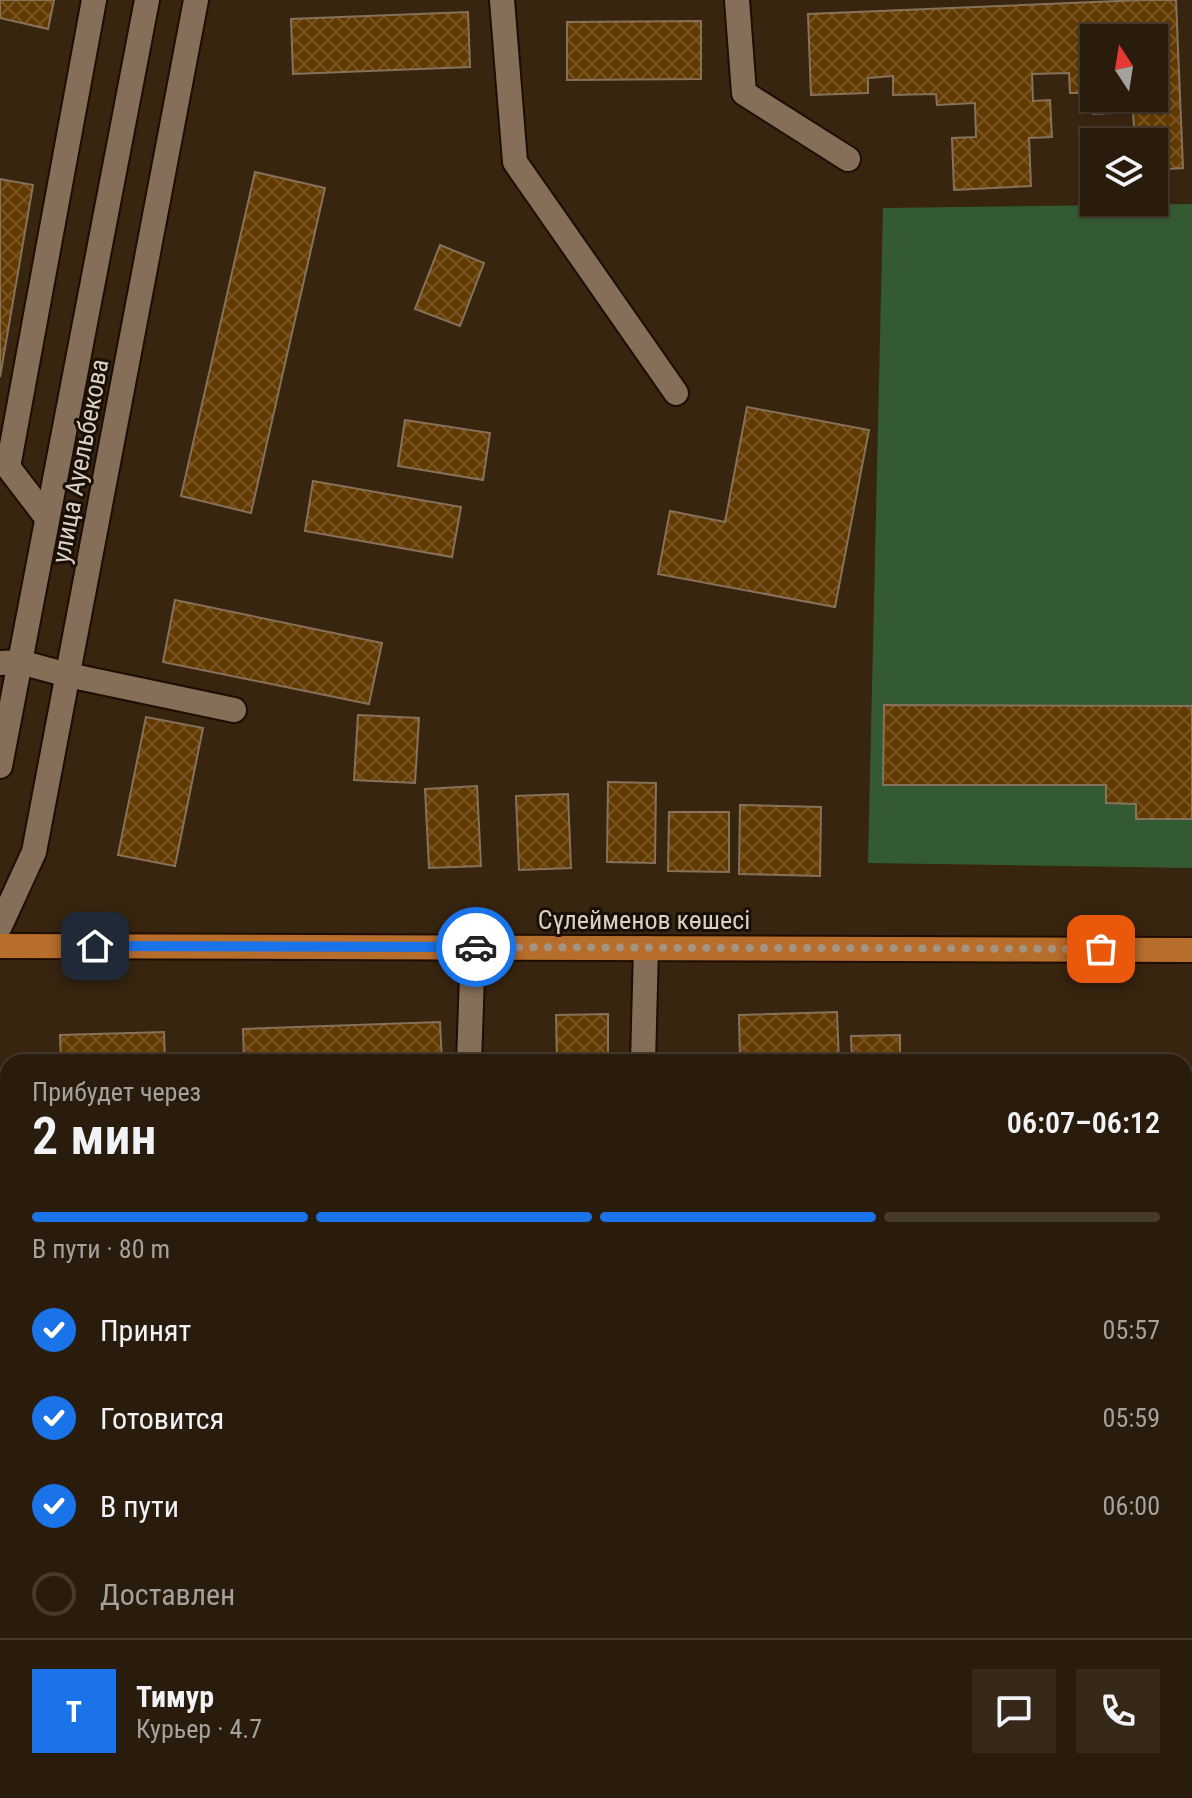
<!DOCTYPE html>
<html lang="ru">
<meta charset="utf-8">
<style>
body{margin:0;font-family:"Roboto Condensed",sans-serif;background:#36291a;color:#f1f3f6;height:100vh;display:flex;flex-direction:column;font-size:30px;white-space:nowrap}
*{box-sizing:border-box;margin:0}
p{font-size:26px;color:#a5a19d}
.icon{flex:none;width:44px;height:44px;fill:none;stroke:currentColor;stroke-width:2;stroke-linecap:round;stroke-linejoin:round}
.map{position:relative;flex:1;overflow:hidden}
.drawer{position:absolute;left:0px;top:1054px;width:1192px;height:744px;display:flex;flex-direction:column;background:#2a1c0c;border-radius:24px 24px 0 0;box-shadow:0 2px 6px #0004,0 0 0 2px #463a2d}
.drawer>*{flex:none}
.needle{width:52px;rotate:348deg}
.fabs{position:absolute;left:1080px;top:24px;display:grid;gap:16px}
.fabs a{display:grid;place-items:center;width:88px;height:88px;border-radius:0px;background:#2a1c0c;box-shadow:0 2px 6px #0004,0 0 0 2px #463a2d;font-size:40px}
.pin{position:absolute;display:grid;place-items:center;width:68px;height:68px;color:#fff;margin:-34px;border-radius:16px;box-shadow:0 4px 12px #0006}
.courier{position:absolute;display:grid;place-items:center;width:80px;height:80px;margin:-40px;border:6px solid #1a73e8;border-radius:50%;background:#fff;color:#222;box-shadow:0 2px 10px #0007}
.head em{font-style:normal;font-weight:600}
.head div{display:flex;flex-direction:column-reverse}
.head{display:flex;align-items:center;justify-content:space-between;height:136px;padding:0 32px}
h1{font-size:52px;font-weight:600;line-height:60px}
.bar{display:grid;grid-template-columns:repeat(4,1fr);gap:12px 8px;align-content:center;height:96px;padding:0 32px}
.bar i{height:10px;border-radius:6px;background:#463a2d}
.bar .selected{background:#1a73e8}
.bar p{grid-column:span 4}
.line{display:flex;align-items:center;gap:20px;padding:0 32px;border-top:2px solid #463a2d}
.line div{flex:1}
.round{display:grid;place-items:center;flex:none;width:84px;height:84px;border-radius:0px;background:#36291a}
ol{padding:0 32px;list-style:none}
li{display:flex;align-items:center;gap:24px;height:88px}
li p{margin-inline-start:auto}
li .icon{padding:8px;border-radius:50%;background:#1a73e8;color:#fff;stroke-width:4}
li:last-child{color:#a5a19d}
li i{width:44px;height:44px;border:4px solid #463a2d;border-radius:50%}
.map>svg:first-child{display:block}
.garden{fill:#345a33}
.building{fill:url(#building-cross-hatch);stroke:#87715a;stroke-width:2;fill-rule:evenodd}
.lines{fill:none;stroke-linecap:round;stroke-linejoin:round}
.minor-casing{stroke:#1e0d00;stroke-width:28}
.major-casing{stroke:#1e0d00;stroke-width:28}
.minor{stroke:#866f58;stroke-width:24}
.major{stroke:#b76d2c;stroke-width:24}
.done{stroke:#a39484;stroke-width:8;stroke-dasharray:0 14.4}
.route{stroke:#1a73e8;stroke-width:10}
.labels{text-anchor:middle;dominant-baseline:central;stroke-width:6;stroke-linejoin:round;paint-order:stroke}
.street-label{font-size:26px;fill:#dccfc3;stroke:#181007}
</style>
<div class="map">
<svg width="1192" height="1798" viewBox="0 0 1192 1798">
<defs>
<pattern id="building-cross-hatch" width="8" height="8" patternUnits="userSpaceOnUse" patternTransform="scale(2)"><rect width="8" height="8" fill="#623a00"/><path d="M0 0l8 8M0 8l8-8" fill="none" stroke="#785524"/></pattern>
</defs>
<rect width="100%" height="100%" fill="#382510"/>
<polygon class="garden" points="1192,204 1192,868 868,863 883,208"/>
<g class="building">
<polygon points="0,0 54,0 48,29 0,18"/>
<path d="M1142,0H1176L1183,168L1154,170V142H1135L1133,112L1093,114L1092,93H1070L1069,73L1032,74L1033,101L1050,100L1052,137L1029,138L1031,186L954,190L952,138L976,137L975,103L937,105L936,94L893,95V76L868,78V93L811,95L808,14ZM1094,38H1154V98H1094Z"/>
<polygon points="468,12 470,67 293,74 291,19"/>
<polygon points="701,21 701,79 567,80 567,22"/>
<polygon points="255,172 325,188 251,513 181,496"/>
<polygon points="0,179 33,185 0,377"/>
<polygon points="440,245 484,263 460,326 415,309"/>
<polygon points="747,407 869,430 835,607 658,574 670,511 725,522"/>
<polygon points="405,420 490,433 483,480 398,466"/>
<polygon points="313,481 461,507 452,557 305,531"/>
<polygon points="175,600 382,643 369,704 163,662"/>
<polygon points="884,705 1192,706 1192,819 1136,819 1136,804 1106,803 1106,785 883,785"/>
<polygon points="358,715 419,718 415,783 354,780"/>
<polygon points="146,717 203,728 175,866 118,855"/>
<polygon points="608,782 656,783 655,863 607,862"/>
<polygon points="477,786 481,866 429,868 425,789"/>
<polygon points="568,794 571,868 519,870 516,796"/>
<polygon points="740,805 821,807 820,876 739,874"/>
<polygon points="669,812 729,812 729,872 668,871"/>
<polygon points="837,1012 839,1062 740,1062 739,1015"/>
<polygon points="608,1014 608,1062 557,1062 556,1015"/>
<polygon points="440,1022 442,1062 244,1062 243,1029"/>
<polygon points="164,1032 165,1062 61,1062 60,1035"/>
<polygon points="900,1035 900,1062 852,1062 851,1036"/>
<rect x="1184" y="1210" width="8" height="60"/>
<polygon points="8,1243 8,1377 0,1374 0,1265"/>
<polygon points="1184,1733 1192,1733 1192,1798 1154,1798 1154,1790 1184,1790"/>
<rect x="49" y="1790" width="40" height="8"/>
<rect x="175" y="1790" width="44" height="8"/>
<rect x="277" y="1790" width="68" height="8"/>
<polygon points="415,1790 463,1790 464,1798 415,1798"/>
<polygon points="521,1790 624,1790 624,1798 522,1798"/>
<polygon points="782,1790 836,1790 836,1798 783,1798"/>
<polygon points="870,1790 932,1790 933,1798 870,1798"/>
<rect x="1079" y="1790" width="42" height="8"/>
</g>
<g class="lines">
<defs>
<g id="minor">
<polyline points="502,0 515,162 676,393"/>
<polyline points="737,0 744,93 848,159"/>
<polyline points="47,518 8,467 94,0"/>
<polyline points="0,663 20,662 68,675 234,710"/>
<polyline points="0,766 147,0"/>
<polyline points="0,926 34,852 196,0"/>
<polyline points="469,1062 473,947"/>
<polyline points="643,1062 646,948"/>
<polyline points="0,1400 8,1402"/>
<polyline points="1184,1402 1192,1402"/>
<polyline points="1184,1701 1192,1701"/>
<polyline points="1129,1790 1130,1798"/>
<polyline points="689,1798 689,1790"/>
</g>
<polyline id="major" points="0,946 1192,950"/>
</defs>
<use href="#minor" class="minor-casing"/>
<use href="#major" class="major-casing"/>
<use href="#minor" class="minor"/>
<use href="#major" class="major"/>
</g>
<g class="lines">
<polyline class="done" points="476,947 1101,949"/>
<polyline class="route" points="95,946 476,947"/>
</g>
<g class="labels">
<g class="street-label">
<text transform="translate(80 461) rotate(-79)">улица Ауельбекова</text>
<text x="644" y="920">Сүлейменов көшесі</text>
</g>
</g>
</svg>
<div class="fabs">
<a><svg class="needle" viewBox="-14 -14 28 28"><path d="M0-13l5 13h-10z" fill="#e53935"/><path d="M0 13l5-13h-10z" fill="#a5a19d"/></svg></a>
<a><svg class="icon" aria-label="layers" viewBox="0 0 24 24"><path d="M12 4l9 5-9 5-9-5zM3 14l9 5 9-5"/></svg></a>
</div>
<div class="pin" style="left:1101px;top:949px;background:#ea580c"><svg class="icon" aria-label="bag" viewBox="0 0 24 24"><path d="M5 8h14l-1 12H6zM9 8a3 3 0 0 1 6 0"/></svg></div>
<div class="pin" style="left:95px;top:946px;background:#1f2937"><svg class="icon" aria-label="home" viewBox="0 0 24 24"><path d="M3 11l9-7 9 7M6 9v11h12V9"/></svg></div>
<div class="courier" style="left:476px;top:947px"><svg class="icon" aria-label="car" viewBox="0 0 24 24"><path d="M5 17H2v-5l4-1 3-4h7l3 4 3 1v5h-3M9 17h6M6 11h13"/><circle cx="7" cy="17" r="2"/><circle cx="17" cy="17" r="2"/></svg></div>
<section class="drawer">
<div class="head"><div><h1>2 мин</h1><p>Прибудет через</p></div><em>06:07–06:12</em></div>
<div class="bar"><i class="selected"></i><i class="selected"></i><i class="selected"></i><i></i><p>В пути · 80 m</p></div>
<ol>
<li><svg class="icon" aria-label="check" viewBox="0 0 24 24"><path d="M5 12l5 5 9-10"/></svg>Принят<p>05:57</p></li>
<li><svg class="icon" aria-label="check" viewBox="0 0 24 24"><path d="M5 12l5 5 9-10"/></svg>Готовится<p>05:59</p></li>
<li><svg class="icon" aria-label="check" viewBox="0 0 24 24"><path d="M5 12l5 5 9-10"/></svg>В пути<p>06:00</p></li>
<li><i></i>Доставлен</li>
</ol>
<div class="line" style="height:144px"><b class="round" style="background:#1a73e8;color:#fff">Т</b><div><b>Тимур</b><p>Курьер · 4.7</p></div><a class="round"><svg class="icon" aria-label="chat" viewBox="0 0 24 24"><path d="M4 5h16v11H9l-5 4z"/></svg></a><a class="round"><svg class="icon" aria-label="phone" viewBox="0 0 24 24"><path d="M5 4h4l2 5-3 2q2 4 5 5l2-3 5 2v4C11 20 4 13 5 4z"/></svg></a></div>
</section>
</div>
